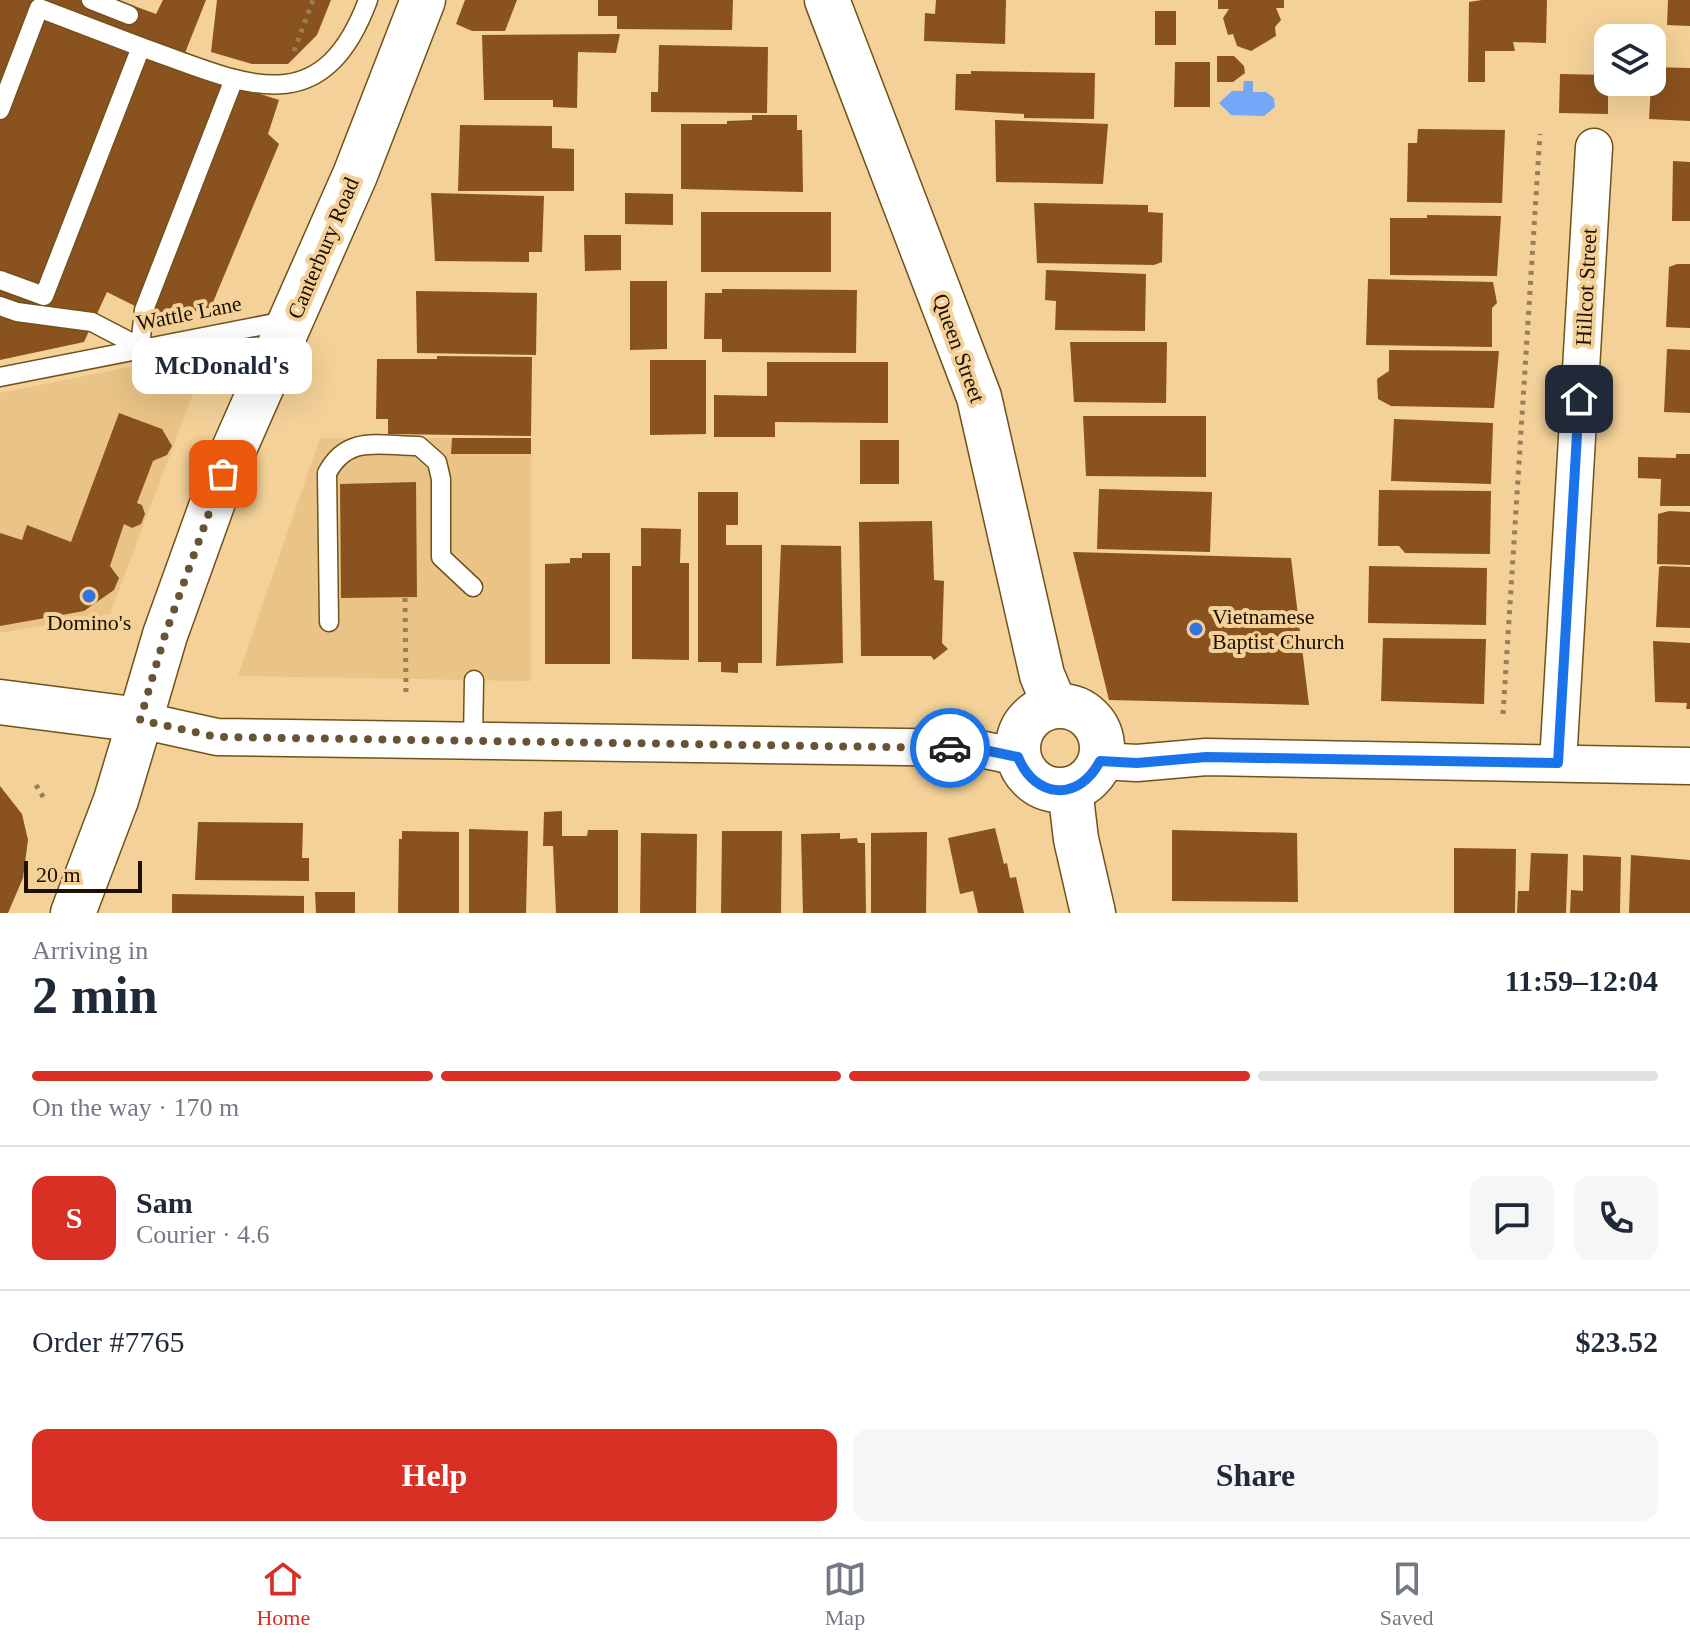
<!DOCTYPE html>
<meta charset="utf-8">
<style>
body{margin:0;font-family:Georgia,serif;background:#f6f6f7;color:#1f2937;height:100vh;display:flex;flex-direction:column;font-size:30px;white-space:nowrap}
*{box-sizing:border-box;margin:0}
p{font-size:26px;color:#747a83}
.icon{flex:none;width:44px;height:44px;fill:none;stroke:currentColor;stroke-width:2;stroke-linecap:round;stroke-linejoin:round}
.map{position:relative;height:913px;overflow:hidden}
.details{display:flex;flex-direction:column;background:#fff;flex:1}
.details>*{flex:none}
.tools{position:absolute;left:1594px;top:24px;display:grid;gap:16px}
.tools a{display:grid;place-items:center;width:72px;height:72px;border-radius:16px;background:#fff;box-shadow:0 8px 32px #0002;font-size:40px}
.scale{position:absolute;left:24px;bottom:20px;width:118px;box-sizing:border-box;padding-left:8px;border:4px solid #1c1000;border-top:0;font-size:22px;line-height:28px;white-space:nowrap;color:#1c1000;-webkit-text-stroke:6px #f3d198;paint-order:stroke}
.pin{position:absolute;display:grid;place-items:center;width:68px;height:68px;color:#fff;margin:-34px;border-radius:16px;box-shadow:0 4px 12px #0006}
.courier{position:absolute;display:grid;place-items:center;width:80px;height:80px;margin:-40px;border:6px solid #1a73e8;border-radius:50%;background:#fff;color:#222;box-shadow:0 2px 10px #0007}
.bubble{position:absolute;height:56px;border-radius:16px;background:#fff;box-shadow:0 8px 32px #0002;font-size:26px;font-weight:700;line-height:56px;text-align:center}
.overview em{font-style:normal;font-weight:700}
.overview div{display:flex;flex-direction:column-reverse}
.overview{display:flex;align-items:center;justify-content:space-between;height:136px;padding:0 32px}
h1{font-size:52px;font-weight:700;line-height:60px}
.bar{display:grid;grid-template-columns:repeat(4,1fr);gap:12px 8px;align-content:center;height:96px;padding:0 32px}
.bar i{height:10px;border-radius:6px;background:#e0e1e3}
.bar .on{background:#d93025}
.bar p{grid-column:span 4}
.line{display:flex;align-items:center;gap:20px;padding:0 32px;border-top:2px solid #e0e1e3}
.line div{flex:1}
.round{display:grid;place-items:center;flex:none;width:84px;height:84px;border-radius:16px;background:#f6f6f7}
.primary-button{display:flex;gap:16px;margin-top:auto;padding:16px 32px}
.primary-button a{flex:1;height:92px;border-radius:16px;background:#d93025;color:#fff;font-size:32px;font-weight:700;line-height:92px;text-align:center}
.primary-button a+a{background:#f6f6f7;color:#1f2937}
.menu{display:flex;justify-content:space-around;align-items:center;height:112px;border-top:2px solid #e0e1e3;background:#fff;font-size:22px;color:#747a83}
.menu a{display:grid;justify-items:center;gap:4px}
.menu .on{color:#d93025}
.map>svg:first-child{display:block}
.built{fill:#eac486}
.water{fill:#75a7f9}
.building{fill:#8a521e}
.lines{fill:none;stroke-linecap:round;stroke-linejoin:round}
.lane-casing{stroke:#70521a;stroke-width:21}
.street-casing{stroke:#70521a;stroke-width:39}
.secondary-casing{stroke:#70521a;stroke-width:47}
.primary-casing{stroke:#70521a;stroke-width:47}
.highway-casing{stroke:#70521a;stroke-width:47}
.path{stroke:#987f57;stroke-width:5;stroke-dasharray:4 6;stroke-linecap:butt}
.lane{stroke:#fff;stroke-width:18}
.street{stroke:#fff;stroke-width:36}
.secondary{stroke:#fff;stroke-width:44}
.primary{stroke:#fff;stroke-width:44}
.highway{stroke:#fff;stroke-width:44}
.done{stroke:#675435;stroke-width:8;stroke-dasharray:0 14.4}
.route{stroke:#1a73e8;stroke-width:10}
.poi-dot{fill:#3173e1;stroke:#f3d198;stroke-width:3}
.labels{text-anchor:middle;dominant-baseline:central;stroke-width:8;stroke-linejoin:round;paint-order:stroke}
.street-label{font-size:22px;fill:#1c1000;stroke:#f3d198}
.poi-label{font-size:22px;fill:#1c1000;stroke:#f3d198;text-anchor:start}
</style>
<div class="map">
<svg width="1690" height="913" viewBox="0 0 1690 913">
<rect width="100%" height="100%" fill="#f3d198"/>
<g class="built">
<polygon points="209,351 110,614 0,633 0,393"/>
<polygon points="320,438 531,438 531,681 238,676"/>
</g>
<polygon class="water" points="1244,81 1253,81 1253,92 1266,92 1274,98 1275,107 1264,116 1231,115 1219,103 1232,91 1243,91"/>
<g class="building">
<polygon points="0,0 118,0 156,14 163,0 206,0 179,68 279,100 268,134 279,144 211,307 163,320 107,292 84,342 0,360"/>
<polygon points="217,0 331,0 317,35 288,64 252,64 211,52"/>
<polygon points="465,0 517,0 505,31 472,31 456,24"/>
<polygon points="598,0 733,0 732,30 617,29 617,16 598,16"/>
<polygon points="936,0 1006,0 1005,44 924,41 925,13 935,14"/>
<polygon points="1218,0 1284,0 1284,8 1276,8 1281,20 1275,27 1276,36 1251,51 1237,46 1233,34 1228,35 1223,18 1229,9 1218,9"/>
<polygon points="1482,0 1547,0 1546,43 1513,42 1515,51 1485,51 1485,82 1468,82 1469,2"/>
<polygon points="1668,0 1690,0 1690,26 1667,25"/>
<rect x="1155" y="11" width="21" height="34"/>
<polygon points="620,34 616,53 578,52 577,108 553,107 553,100 484,100 482,35"/>
<polygon points="659,45 768,47 767,113 651,112 651,92 658,92"/>
<polygon points="1217,56 1234,56 1244,66 1245,73 1233,82 1217,82"/>
<polygon points="1175,62 1210,62 1210,107 1174,107"/>
<polygon points="1652,67 1690,68 1690,121 1649,119"/>
<polygon points="971,71 1095,73 1094,119 1024,118 1024,114 955,110 956,74 971,74"/>
<polygon points="1560,74 1608,75 1608,114 1559,113"/>
<polygon points="752,115 797,115 797,130 802,130 803,192 681,189 681,124 727,124 727,121 752,120"/>
<polygon points="995,120 1108,124 1103,184 996,182"/>
<polygon points="460,125 552,126 552,148 574,149 574,191 458,191"/>
<polygon points="1418,129 1505,130 1502,203 1407,202 1408,143 1417,143"/>
<polygon points="1673,161 1690,162 1690,221 1672,221"/>
<polygon points="431,193 544,196 542,252 529,252 529,262 435,261"/>
<polygon points="625,193 673,194 673,225 625,224"/>
<polygon points="1034,203 1148,205 1148,212 1163,213 1162,262 1154,265 1037,263"/>
<rect x="701" y="212" width="130" height="60"/>
<polygon points="1427,215 1501,216 1497,276 1390,275 1390,218 1427,218"/>
<polygon points="584,235 621,235 621,270 585,271"/>
<polygon points="1677,264 1690,264 1690,328 1666,327 1669,267"/>
<polygon points="1046,270 1146,274 1145,331 1055,330 1056,301 1045,300"/>
<polygon points="1368,279 1493,282 1497,303 1492,308 1492,347 1366,345"/>
<polygon points="630,281 667,281 667,349 630,350"/>
<polygon points="722,289 857,290 856,353 722,352 722,339 704,339 705,293 722,293"/>
<polygon points="416,291 537,293 536,355 417,353"/>
<polygon points="1070,342 1167,342 1166,403 1074,402"/>
<polygon points="1667,349 1690,350 1690,413 1664,412"/>
<polygon points="1389,350 1499,351 1494,408 1391,406 1378,399 1377,379 1389,371"/>
<polygon points="437,356 532,357 531,436 388,434 388,419 376,419 377,359 437,359"/>
<polygon points="650,360 706,360 706,434 650,435"/>
<polygon points="767,362 888,362 888,423 775,422 775,437 714,437 714,395 767,396"/>
<polygon points="119,413 162,429 172,446 167,455 153,461 137,503 142,505 145,514 141,524 132,528 124,524 110,566 119,578 114,590 84,611 0,626 0,533 22,540 27,525 71,542"/>
<polygon points="1083,416 1206,416 1206,477 1086,476"/>
<polygon points="1394,419 1493,423 1491,484 1391,481"/>
<polygon points="452,438 531,438 531,454 451,454"/>
<rect x="860" y="440" width="39" height="44"/>
<polygon points="1676,454 1690,454 1690,506 1660,506 1661,479 1638,478 1638,457 1676,458"/>
<polygon points="416,482 417,597 341,598 340,484"/>
<polygon points="1099,489 1212,492 1210,552 1097,549"/>
<polygon points="1379,490 1491,491 1490,554 1405,553 1399,546 1378,546"/>
<polygon points="698,492 738,492 738,525 726,525 726,545 762,545 762,663 738,663 738,673 721,672 721,662 698,662"/>
<polygon points="1669,511 1690,512 1690,565 1657,564 1658,514"/>
<polygon points="932,521 934,580 944,581 942,643 948,649 934,660 931,656 861,656 859,522"/>
<polygon points="641,528 681,529 680,563 689,563 689,660 632,659 632,566 641,566"/>
<polygon points="781,545 841,546 843,663 776,666"/>
<polygon points="1073,552 1291,558 1309,705 1109,700"/>
<polygon points="582,553 610,553 610,664 545,664 545,564 570,563 570,558 582,558"/>
<polygon points="1369,566 1487,568 1486,625 1368,623"/>
<polygon points="1662,566 1690,567 1690,628 1656,627 1659,567"/>
<polygon points="1383,638 1486,639 1484,704 1381,701"/>
<polygon points="1653,641 1690,643 1690,709 1686,709 1687,703 1655,702"/>
<polygon points="0,786 22,814 28,840 23,878 8,913 0,913"/>
<polygon points="562,811 562,836 587,836 588,830 618,830 618,913 556,913 553,846 543,846 544,812"/>
<polygon points="198,822 303,823 302,858 309,858 309,881 195,880"/>
<polygon points="995,828 1004,864 1007,863 1010,878 1016,877 1024,913 978,913 973,891 960,894 948,838"/>
<polygon points="469,829 528,831 526,913 469,913"/>
<polygon points="1172,830 1297,833 1298,902 1172,901"/>
<polygon points="402,831 459,832 459,913 398,913 399,839 402,839"/>
<polygon points="722,831 782,831 781,913 721,913"/>
<polygon points="927,832 926,913 871,913 871,833"/>
<polygon points="641,833 697,834 696,913 640,913"/>
<polygon points="840,833 840,839 857,838 858,843 865,843 866,913 803,913 801,834"/>
<polygon points="1454,848 1516,849 1515,913 1454,913"/>
<polygon points="1531,853 1568,854 1566,913 1517,913 1518,891 1529,891"/>
<polygon points="1583,855 1621,857 1620,913 1570,913 1571,890 1583,891"/>
<polygon points="1631,855 1690,860 1690,913 1629,913"/>
<polygon points="315,892 355,892 355,913 316,913"/>
<polygon points="172,894 304,896 304,913 172,913"/>
</g>
<g class="lines">
<defs>
<g id="lane">
<polyline points="91,0 129,15"/>
<path d="M141,47C239,81 320,129 368,0"/>
<polyline points="0,110 39,8 141,47 44,296 0,280"/>
<polyline points="0,306 17,312 92,322 140,347 144,310 234,79"/>
<polyline points="0,377 290,320"/>
<path d="M329,622L327,473C348,434 379,446 419,446L437,462L441,479V557L473,587"/>
<polyline points="473,741 474,680"/>
</g>
<g id="street">
<polyline points="140,720 217,737 975,748 1018,757"/>
<polyline points="1100,761 1137,763 1206,757 1690,766"/>
<polyline points="1558,763 1594,147"/>
</g>
<g id="secondary">
<polyline points="827,0 979,397 1042,675 1055,706"/>
<circle cx="1060" cy="748" r="42"/>
<polyline points="1070,789 1076,839 1093,913"/>
</g>
<polyline id="primary" points="73,913 116,800 140,720"/>
<polyline id="highway" points="0,702 140,720 165,635 223,474 355,175 423,0"/>
</defs>
<use href="#lane" class="lane-casing"/>
<use href="#street" class="street-casing"/>
<use href="#secondary" class="secondary-casing"/>
<use href="#primary" class="primary-casing"/>
<use href="#highway" class="highway-casing"/>
<g class="path">
<polyline points="294,51 313,0"/>
<polyline points="405,598 406,694"/>
<polyline points="1503,714 1540,134"/>
<polyline points="36,785 45,800"/>
</g>
<use href="#lane" class="lane"/>
<use href="#street" class="street"/>
<use href="#secondary" class="secondary"/>
<use href="#primary" class="primary"/>
<use href="#highway" class="highway"/>
</g>
<g class="lines">
<polyline class="done" points="223,474 165,635 140,720 217,737 950,748"/>
<path class="route" d="M950,748H975L1018,757C1035,799 1079,802 1100,761L1137,763L1206,757L1558,763L1579,399"/>
</g>
<g class="poi-dot">
<circle cx="89" cy="596" r="8"/>
<circle cx="1196" cy="629" r="8"/>
</g>
<g class="labels">
<g class="street-label">
<text transform="translate(323 248) rotate(-67)">Canterbury Road</text>
<text transform="translate(1586 287) rotate(-87)">Hillcot Street</text>
<text transform="translate(189 313) rotate(-11)">Wattle Lane</text>
<text transform="translate(959 348) rotate(70)">Queen Street</text>
</g>
<g class="poi-label">
<text x="1212" y="616">Vietnamese<tspan x="1212" dy="25">Baptist Church</tspan></text>
<text x="89" y="622" text-anchor="middle">Domino's</text>
</g>
</g>
</svg>
<div class="tools">
<a><svg class="icon" aria-label="layers" viewBox="0 0 24 24"><path d="M12 4l9 5-9 5-9-5zM3 14l9 5 9-5"/></svg></a>
</div>
<div class="scale">20 m</div>
<div class="pin" style="left:223px;top:474px;background:#ea580c"><svg class="icon" aria-label="bag" viewBox="0 0 24 24"><path d="M5 8h14l-1 12H6zM9 8a3 3 0 0 1 6 0"/></svg></div>
<div class="pin" style="left:1579px;top:399px;background:#1f2937"><svg class="icon" aria-label="home" viewBox="0 0 24 24"><path d="M3 11l9-7 9 7M6 9v11h12V9"/></svg></div>
<div class="courier" style="left:950px;top:748px"><svg class="icon" aria-label="car" viewBox="0 0 24 24"><path d="M5 17H2v-5l4-1 3-4h7l3 4 3 1v5h-3M9 17h6M6 11h13"/><circle cx="7" cy="17" r="2"/><circle cx="17" cy="17" r="2"/></svg></div>
<div class="bubble" style="left:132px;top:338px;width:180px">McDonald's</div>
</div>
<section class="details">
<div class="overview"><div><h1>2 min</h1><p>Arriving in</p></div><em>11:59–12:04</em></div>
<div class="bar"><i class="on"></i><i class="on"></i><i class="on"></i><i></i><p>On the way · 170 m</p></div>
<div class="line" style="height:144px"><b class="round" style="background:#d93025;color:#fff">S</b><div><b>Sam</b><p>Courier · 4.6</p></div><a class="round"><svg class="icon" aria-label="chat" viewBox="0 0 24 24"><path d="M4 5h16v11H9l-5 4z"/></svg></a><a class="round"><svg class="icon" aria-label="phone" viewBox="0 0 24 24"><path d="M5 4h4l2 5-3 2q2 4 5 5l2-3 5 2v4C11 20 4 13 5 4z"/></svg></a></div>
<div class="line" style="height:104px"><div>Order #7765</div><b>$23.52</b></div>
<div class="primary-button"><a>Help</a><a>Share</a></div>
</section>
<nav class="menu">
<a class="on"><svg class="icon" aria-label="home" viewBox="0 0 24 24"><path d="M3 11l9-7 9 7M6 9v11h12V9"/></svg>Home</a>
<a><svg class="icon" aria-label="map" viewBox="0 0 24 24"><path d="M3 6l6-2 6 2 6-2v14l-6 2-6-2-6 2zM9 4v14M15 6v14"/></svg>Map</a>
<a><svg class="icon" aria-label="saved" viewBox="0 0 24 24"><path d="M7 4h10v16l-5-4-5 4z"/></svg>Saved</a>
</nav>
